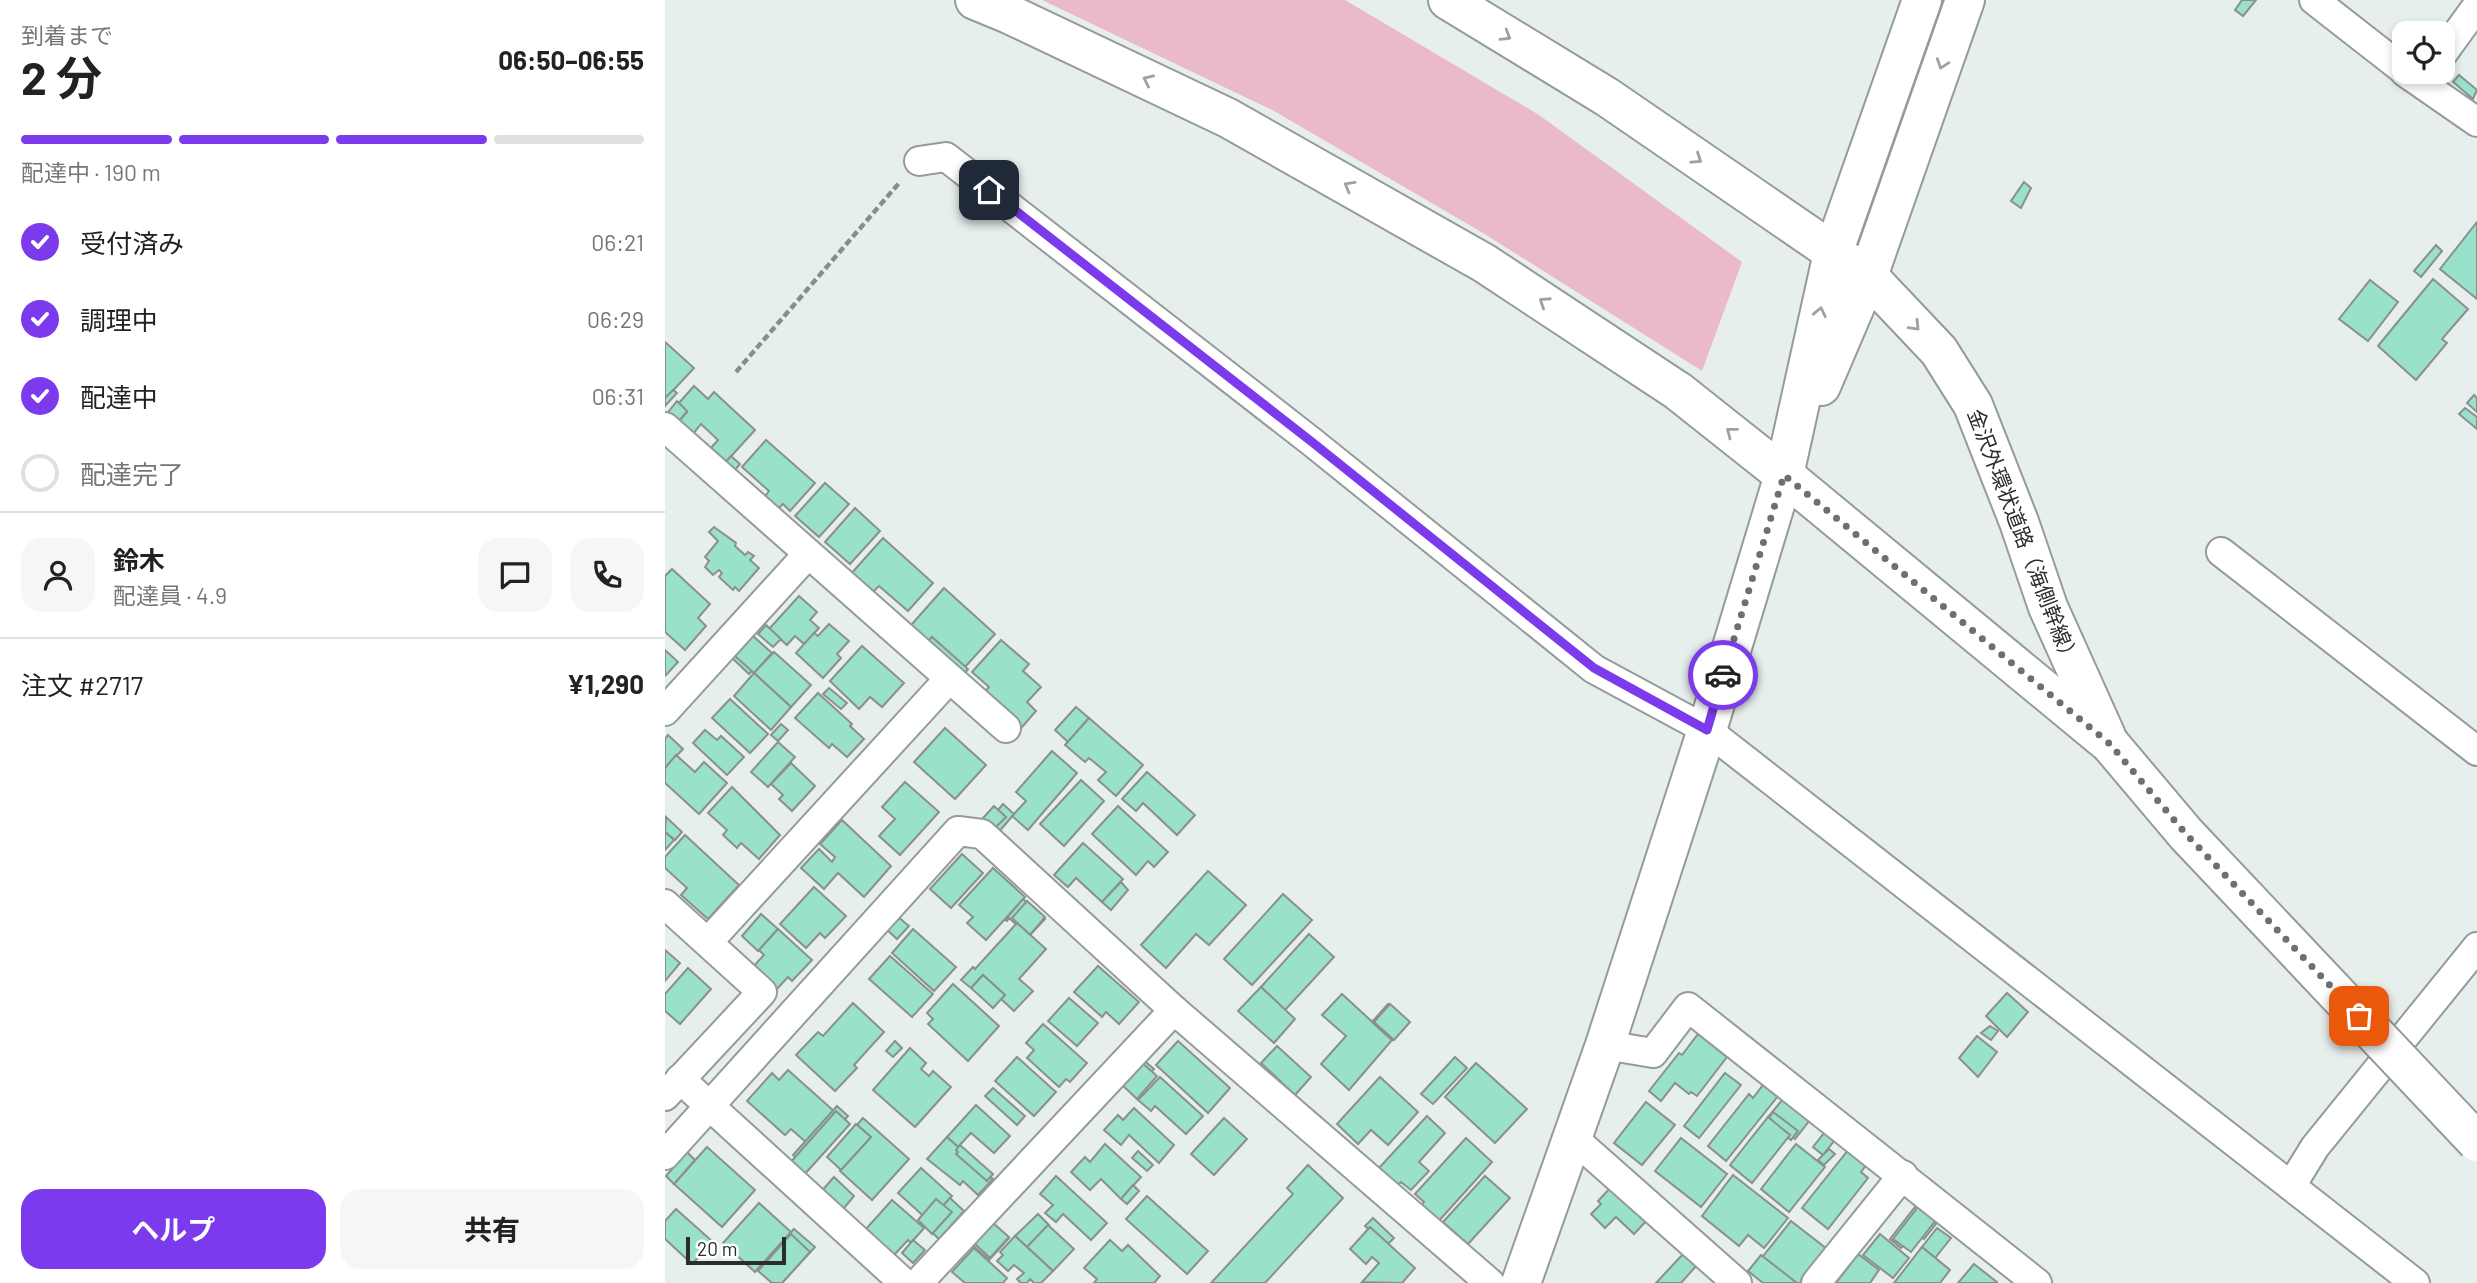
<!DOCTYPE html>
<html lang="ja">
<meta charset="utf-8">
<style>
body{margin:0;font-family:Barlow,"Noto Sans JP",sans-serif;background:#f6f6f6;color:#222;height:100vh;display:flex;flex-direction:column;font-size:26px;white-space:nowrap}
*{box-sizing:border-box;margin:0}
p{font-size:23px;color:#767676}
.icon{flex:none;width:38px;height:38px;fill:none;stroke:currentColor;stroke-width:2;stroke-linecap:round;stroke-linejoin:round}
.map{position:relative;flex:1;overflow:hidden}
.details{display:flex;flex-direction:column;background:#fff;width:665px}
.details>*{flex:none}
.buttons{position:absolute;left:1727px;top:21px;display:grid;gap:14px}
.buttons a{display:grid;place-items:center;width:63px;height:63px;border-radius:14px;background:#fff;box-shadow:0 4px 10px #0003;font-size:35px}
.scale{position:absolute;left:21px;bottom:18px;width:100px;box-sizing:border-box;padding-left:7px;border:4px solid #2a2d2c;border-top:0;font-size:19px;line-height:24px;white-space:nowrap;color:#2a2d2c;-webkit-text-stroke:5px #fff;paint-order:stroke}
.pin{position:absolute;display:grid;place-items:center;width:60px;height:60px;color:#fff;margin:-30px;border-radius:14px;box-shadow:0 4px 10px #0006}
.courier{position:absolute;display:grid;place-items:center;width:70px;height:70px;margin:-35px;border:5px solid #7c3aed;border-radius:50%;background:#fff;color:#222;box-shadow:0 2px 9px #0007}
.summary em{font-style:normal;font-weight:700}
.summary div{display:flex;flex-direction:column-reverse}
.summary{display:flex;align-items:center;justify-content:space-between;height:119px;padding:0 21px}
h1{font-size:46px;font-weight:700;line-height:52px}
.bar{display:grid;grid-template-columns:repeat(4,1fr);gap:10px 7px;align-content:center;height:84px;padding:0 21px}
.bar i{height:9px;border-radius:5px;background:#e0e0e0}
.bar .on{background:#7c3aed}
.bar p{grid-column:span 4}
.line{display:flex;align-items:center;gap:18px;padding:0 21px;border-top:2px solid #e0e0e0}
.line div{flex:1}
.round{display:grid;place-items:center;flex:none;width:74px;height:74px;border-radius:21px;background:#f6f6f6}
ol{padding:0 21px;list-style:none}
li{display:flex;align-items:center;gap:21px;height:77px}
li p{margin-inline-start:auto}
li .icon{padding:7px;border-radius:50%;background:#7c3aed;color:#fff;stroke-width:4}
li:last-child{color:#767676}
li i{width:38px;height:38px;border:4px solid #e0e0e0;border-radius:50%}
.primary-button{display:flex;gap:14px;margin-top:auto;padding:14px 21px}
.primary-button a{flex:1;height:80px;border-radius:21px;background:#7c3aed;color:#fff;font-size:28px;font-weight:700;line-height:80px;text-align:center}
.primary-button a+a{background:#f6f6f6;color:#222}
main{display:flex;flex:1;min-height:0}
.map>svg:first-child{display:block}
.green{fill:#ebb9cc}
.building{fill:#99e1c8;stroke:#89908e;stroke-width:2}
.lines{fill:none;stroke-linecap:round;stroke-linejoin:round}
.street-casing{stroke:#949b98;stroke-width:32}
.secondary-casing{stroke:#949b98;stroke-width:42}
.path{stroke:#888d8b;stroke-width:4.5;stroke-dasharray:7 3.5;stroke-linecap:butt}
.street{stroke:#fff;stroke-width:28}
.secondary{stroke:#fff;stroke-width:38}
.secondary-bridge-casing{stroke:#949b98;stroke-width:42;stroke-linecap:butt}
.secondary-bridge{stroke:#fff;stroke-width:38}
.oneway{stroke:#9fa0a0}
.done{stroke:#6c716f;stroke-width:7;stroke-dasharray:0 12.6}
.route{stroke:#7c3aed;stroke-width:9}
.labels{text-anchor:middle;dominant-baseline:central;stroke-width:5;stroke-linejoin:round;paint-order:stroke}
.street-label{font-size:21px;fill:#2a2d2c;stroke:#fff}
</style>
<main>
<section class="details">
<div class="summary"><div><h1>2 分</h1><p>到着まで</p></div><em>06:50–06:55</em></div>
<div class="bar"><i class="on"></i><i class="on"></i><i class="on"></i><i></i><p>配達中 · 190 m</p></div>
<ol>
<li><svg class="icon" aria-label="check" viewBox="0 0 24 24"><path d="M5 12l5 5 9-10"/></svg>受付済み<p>06:21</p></li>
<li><svg class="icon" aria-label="check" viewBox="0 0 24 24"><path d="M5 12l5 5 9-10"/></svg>調理中<p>06:29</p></li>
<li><svg class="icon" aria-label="check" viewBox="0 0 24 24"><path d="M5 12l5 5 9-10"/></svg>配達中<p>06:31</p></li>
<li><i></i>配達完了</li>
</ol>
<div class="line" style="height:126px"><a class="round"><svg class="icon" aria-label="person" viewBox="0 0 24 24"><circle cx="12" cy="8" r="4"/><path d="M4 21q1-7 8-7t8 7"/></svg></a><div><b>鈴木</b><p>配達員 · 4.9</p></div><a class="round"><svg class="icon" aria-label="chat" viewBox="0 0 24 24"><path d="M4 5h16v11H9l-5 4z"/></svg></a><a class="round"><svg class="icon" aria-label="phone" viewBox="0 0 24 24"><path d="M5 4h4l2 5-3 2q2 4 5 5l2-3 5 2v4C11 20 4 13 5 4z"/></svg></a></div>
<div class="line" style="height:91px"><div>注文 #2717</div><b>¥1,290</b></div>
<div class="primary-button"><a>ヘルプ</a><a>共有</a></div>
</section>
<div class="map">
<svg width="1812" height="1283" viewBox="0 0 1812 1283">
<rect width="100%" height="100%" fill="#e7efec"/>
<polygon class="green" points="377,0 680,0 874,115 1077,262 1037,371 818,233 609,111"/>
<g class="building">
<polygon points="1577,0 1591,0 1578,16 1570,10"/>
<polygon points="1794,75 1812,90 1808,99 1788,82"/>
<polygon points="1359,182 1366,188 1356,208 1346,201"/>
<polygon points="1812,222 1812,299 1775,269"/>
<polygon points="1771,245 1777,251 1756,277 1749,271"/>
<polygon points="1768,279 1803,309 1777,339 1782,343 1751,380 1713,346"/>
<polygon points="1705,280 1733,302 1703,341 1674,319"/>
<polygon points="0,342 29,368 2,397 0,395"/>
<polygon points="29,386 43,399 49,392 90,430 60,463 45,449 53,440 36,424 28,434 14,421 22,412 13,404"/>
<polygon points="8,390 12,393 0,406 0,398"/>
<polygon points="1809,395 1812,398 1812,412 1802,403"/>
<polygon points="12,401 22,411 14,421 0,416"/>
<polygon points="1800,408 1812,417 1812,429 1794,414"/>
<polygon points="101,440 150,483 125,511 118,504 111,511 98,499 104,491 77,467"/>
<polygon points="66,456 75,464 63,478 54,470"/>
<polygon points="160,483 184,504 154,537 130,516"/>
<polygon points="190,508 215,531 185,564 160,542"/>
<polygon points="49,527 71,543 70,546 80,555 83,552 89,556 85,560 94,568 74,591 70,587 68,590 54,577 57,573 54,570 48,575 40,567 44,561 40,557 53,541 44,532"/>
<polygon points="218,538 268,583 243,611 214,586 206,594 185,575"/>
<polygon points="7,569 45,604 33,618 41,626 20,650 0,632 0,576"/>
<polygon points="279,588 330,634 300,667 267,637 257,649 239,633"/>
<polygon points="134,596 152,612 145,620 154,628 139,644 130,636 122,645 104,629"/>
<polygon points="164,624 184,641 172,654 176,658 158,678 131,653 149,633 153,636"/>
<polygon points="101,625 116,639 108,647 93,634"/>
<polygon points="86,636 104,653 84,674 67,658"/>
<polygon points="88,636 107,653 89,673 70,656"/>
<polygon points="267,637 303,669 293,681 257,649"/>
<polygon points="336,640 364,664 358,671 376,687 362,702 371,711 351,734 318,694 324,687 307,672"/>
<polygon points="197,646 239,683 217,707 205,697 194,709 165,681"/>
<polygon points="0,650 13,662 0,676"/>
<polygon points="109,652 146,685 126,707 89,673"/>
<polygon points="89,673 126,707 106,730 69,696"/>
<polygon points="164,688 182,703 176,709 158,694"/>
<polygon points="153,693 187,724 185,726 199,739 182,757 167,744 164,748 130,718"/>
<polygon points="65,699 103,734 85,753 47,718"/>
<polygon points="411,707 424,718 403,742 390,730"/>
<polygon points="424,718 478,765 451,796 433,780 441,772 424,758 420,762 400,745"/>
<polygon points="116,724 123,730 113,741 106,735"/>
<polygon points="280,728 321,765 290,799 249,762"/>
<polygon points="40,730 52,740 56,736 79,757 62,775 28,743"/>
<polygon points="3,735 18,749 0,768 0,739"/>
<polygon points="113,742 130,757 103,787 86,772"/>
<polygon points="387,751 412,773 363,830 347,816 361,801 351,792"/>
<polygon points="11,755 30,772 39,762 62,783 34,814 0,783 0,768"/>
<polygon points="126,763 150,786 127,811 114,799 118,795 106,784"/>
<polygon points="482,772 530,815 512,835 478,803 471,811 457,799"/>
<polygon points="416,780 439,801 399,846 375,824"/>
<polygon points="240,782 274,812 235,855 214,836 230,819 217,807"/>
<polygon points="67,787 115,835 94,859 76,843 72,848 58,835 62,830 43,813"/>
<polygon points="338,804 349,814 333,833 322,823"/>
<polygon points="329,806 341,817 329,829 318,818"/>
<polygon points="453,806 503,852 489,867 483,861 471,875 427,834"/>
<polygon points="1,817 17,832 10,840 0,832"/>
<polygon points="177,820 226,866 199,897 173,873 159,889 136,868 154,849 167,862 170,857 155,844"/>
<polygon points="0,832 9,840 0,850"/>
<polygon points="20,835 74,885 43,919 16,895 22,888 0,868 0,857"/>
<polygon points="418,843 458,879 437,902 411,878 403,887 389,875"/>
<polygon points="297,854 318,873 286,908 265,889"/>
<polygon points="328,868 360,897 321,940 302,923 308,917 294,905"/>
<polygon points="543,871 581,905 544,945 531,934 501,968 476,945"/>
<polygon points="456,882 463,890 446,910 437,902"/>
<polygon points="149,887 181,916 160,938 155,933 141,948 115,924"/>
<polygon points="618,894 647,920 587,985 559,959"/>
<polygon points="358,899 380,919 364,936 344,918 342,921 340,920"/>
<polygon points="362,901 380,917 365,935 347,918"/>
<polygon points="96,914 113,929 93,951 77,936"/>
<polygon points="232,916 244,926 232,939 221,929"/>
<polygon points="352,923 381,949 354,979 368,991 349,1011 336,999 340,995 318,975 306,988 296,980 308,967 310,969"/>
<polygon points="113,929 147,960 127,981 123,977 110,991 86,969 99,955 94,950"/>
<polygon points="248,929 291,967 269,991 227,953"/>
<polygon points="644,934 669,957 620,1010 596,987"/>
<polygon points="0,950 15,963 0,981"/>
<polygon points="225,956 268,994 247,1017 204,979"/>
<polygon points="433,966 474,1002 454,1024 441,1012 437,1017 409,992"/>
<polygon points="23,968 46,989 15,1024 0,1011 0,994"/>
<polygon points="318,975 340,995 328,1008 306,988"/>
<polygon points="288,984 334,1026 303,1061 263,1024 268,1019 262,1013"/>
<polygon points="596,987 630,1019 609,1043 573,1011"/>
<polygon points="1342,993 1363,1012 1342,1037 1321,1016"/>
<polygon points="677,994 727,1040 684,1090 656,1064 681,1036 657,1015"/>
<polygon points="404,998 433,1023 412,1046 383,1021"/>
<polygon points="188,1003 219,1032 189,1065 192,1068 170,1091 131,1055 153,1032 158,1036"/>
<polygon points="723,1004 744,1023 727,1040 707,1022"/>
<polygon points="725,1004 745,1022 729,1040 709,1022"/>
<polygon points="378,1024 422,1063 405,1082 401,1079 394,1087 362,1058 369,1050 361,1043"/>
<polygon points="1325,1026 1333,1031 1326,1040 1316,1033"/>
<polygon points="1033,1034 1062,1057 1032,1096 1026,1092 1024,1094 1010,1083 996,1101 984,1091 1014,1053 1017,1055"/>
<polygon points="1312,1036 1332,1052 1313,1077 1294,1058"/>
<polygon points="230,1041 237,1048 228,1057 221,1051"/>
<polygon points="513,1041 565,1088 543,1113 491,1065"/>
<polygon points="612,1046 646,1077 630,1095 596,1063"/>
<polygon points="245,1048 261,1063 256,1069 264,1076 268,1071 286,1087 250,1127 208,1090"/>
<polygon points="352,1057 391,1092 369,1116 330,1081"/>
<polygon points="475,1057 489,1069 470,1090 456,1078"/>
<polygon points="790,1057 802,1068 768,1104 756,1094"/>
<polygon points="475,1061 492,1076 472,1099 455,1083"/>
<polygon points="811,1063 862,1109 830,1143 780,1097"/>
<polygon points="123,1070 170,1112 142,1143 126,1129 120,1135 82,1101 107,1073 114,1080"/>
<polygon points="1060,1073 1076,1085 1034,1138 1019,1126"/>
<polygon points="495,1077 538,1116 521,1134 490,1106 486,1111 473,1100"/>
<polygon points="715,1077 753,1112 723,1145 706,1130 693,1144 672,1124"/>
<polygon points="1098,1085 1113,1096 1061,1161 1043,1146 1084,1094 1088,1098"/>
<polygon points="328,1088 360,1116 352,1125 320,1096"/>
<polygon points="1118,1099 1145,1120 1130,1139 1103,1117"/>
<polygon points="981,1102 1010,1125 977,1165 949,1143"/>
<polygon points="311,1105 345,1136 329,1153 306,1133 293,1147 282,1137"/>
<polygon points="172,1106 183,1116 139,1165 128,1155"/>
<polygon points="469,1108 509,1145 494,1163 464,1135 456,1145 439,1130 453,1115 458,1120"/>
<polygon points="171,1111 185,1124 138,1176 124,1164"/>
<polygon points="1108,1112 1133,1131 1126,1140 1102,1121"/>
<polygon points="762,1116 780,1133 754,1162 764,1171 746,1190 736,1182 733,1185 714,1168"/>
<polygon points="1103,1117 1125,1135 1087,1183 1065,1165"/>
<polygon points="198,1118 244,1159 207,1200 175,1171 206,1137 192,1125"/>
<polygon points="559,1118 582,1139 549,1175 526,1154"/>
<polygon points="191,1124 206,1137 176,1170 162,1157"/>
<polygon points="1159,1133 1169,1141 1158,1155 1148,1147"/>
<polygon points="282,1137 328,1179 313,1195 298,1181 295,1185 262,1159"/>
<polygon points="801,1138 827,1162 771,1224 753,1208 759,1202 750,1194"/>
<polygon points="1016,1138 1062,1174 1036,1207 990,1171"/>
<polygon points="440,1144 476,1177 456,1199 436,1179 425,1190 406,1172 420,1157 425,1162"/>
<polygon points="1131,1144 1160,1167 1124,1212 1096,1189"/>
<polygon points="295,1145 328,1174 322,1181 291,1154 293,1152 291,1150"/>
<polygon points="42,1147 90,1190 57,1227 9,1184"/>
<polygon points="1164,1149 1170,1154 1159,1165 1153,1160"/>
<polygon points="1184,1149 1202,1164 1196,1172 1203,1178 1163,1229 1137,1208"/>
<polygon points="473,1151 488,1165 482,1171 467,1158"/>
<polygon points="22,1152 30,1160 9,1184 1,1176"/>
<polygon points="643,1165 678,1198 600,1283 546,1283 628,1194 622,1188"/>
<polygon points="256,1168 287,1196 264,1221 233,1193"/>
<polygon points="1068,1175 1123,1218 1099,1248 1083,1235 1074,1246 1037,1216"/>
<polygon points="391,1176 442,1223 426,1240 398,1214 391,1222 380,1213 388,1205 375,1194"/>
<polygon points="820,1176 845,1198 803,1244 778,1222"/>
<polygon points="169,1177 189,1196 174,1214 153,1195"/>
<polygon points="468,1185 474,1191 462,1204 456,1199"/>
<polygon points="948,1185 984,1218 969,1234 951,1217 940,1228 926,1214 936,1204 933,1201"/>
<polygon points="482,1196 543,1251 522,1274 461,1219"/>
<polygon points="285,1198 299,1211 274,1239 260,1226"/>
<polygon points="271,1199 287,1212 267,1234 253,1220"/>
<polygon points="227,1200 259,1228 246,1243 243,1240 229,1255 201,1229"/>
<polygon points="94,1203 126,1232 90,1272 58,1243"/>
<polygon points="1250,1207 1271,1224 1259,1239 1249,1231 1236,1248 1225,1239"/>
<polygon points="1253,1207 1271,1220 1246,1252 1228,1239"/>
<polygon points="11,1209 48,1242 27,1264 0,1239 0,1221"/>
<polygon points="373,1214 384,1225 362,1247 350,1236"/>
<polygon points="708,1218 729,1238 721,1246 700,1226"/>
<polygon points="325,1221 344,1238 324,1260 305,1243"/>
<polygon points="1126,1221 1162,1249 1135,1283 1105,1283 1087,1270"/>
<polygon points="328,1223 344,1237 325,1258 309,1243"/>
<polygon points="383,1225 409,1249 388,1271 362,1247"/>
<polygon points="705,1227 750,1268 737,1283 697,1282 714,1263 707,1257 701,1264 685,1249"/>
<polygon points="1272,1228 1286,1238 1270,1258 1257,1247"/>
<polygon points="129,1229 150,1247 117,1283 109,1283 93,1269"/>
<polygon points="126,1234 145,1252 117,1283 107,1283 93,1271"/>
<polygon points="1215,1234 1244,1258 1228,1278 1198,1255"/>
<polygon points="350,1236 388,1271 376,1283 369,1283 365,1279 362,1283 356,1283 352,1279 359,1273 349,1265 343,1271 332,1261 338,1255 335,1252"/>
<polygon points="248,1240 260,1250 248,1263 237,1253"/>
<polygon points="445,1240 457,1251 463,1245 495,1276 489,1283 429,1283 432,1279 419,1268"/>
<polygon points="1257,1247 1285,1270 1275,1283 1229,1283"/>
<polygon points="309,1248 342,1278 338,1283 300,1283 287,1272"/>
<polygon points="1019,1253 1032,1265 1016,1283 991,1283"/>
<polygon points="1193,1254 1214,1270 1205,1283 1171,1283"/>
<polygon points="1096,1255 1132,1283 1098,1283 1083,1271"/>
<polygon points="1309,1264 1332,1282 1331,1283 1293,1283"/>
</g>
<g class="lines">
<defs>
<g id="street">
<polyline points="1649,0 1740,71"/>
<polyline points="1778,53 1812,6"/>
<polyline points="1740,72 1812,122"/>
<polyline points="254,161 281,157 647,442 929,669 1042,730 1750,1283"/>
<polyline points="0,427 341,728"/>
<polyline points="1556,552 1812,751"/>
<polyline points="0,711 143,554"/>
<polyline points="0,904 97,992 0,1096"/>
<polyline points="43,942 284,679"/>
<polyline points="940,1045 988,1053 1023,1007 1372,1283"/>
<polyline points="15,1079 239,1283"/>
<polyline points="907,1137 1072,1283"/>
<polyline points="0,1155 293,831 317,834 509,1010 825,1283"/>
<polyline points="1626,1186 1650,1147 1812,947"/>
<polyline points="253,1283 509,1010"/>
<polyline points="1151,1283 1238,1175"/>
</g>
<g id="secondary">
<polyline points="310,0 344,14 563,118 819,263 1013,391 1119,475 1445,744"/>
<polyline points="783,0 942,97 1203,276 1274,351 1308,405 1354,522 1383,607 1441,736"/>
<polyline points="1156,386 1203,276 1300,0"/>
<polyline points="856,1283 940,1045 1042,730 1119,475 1168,253 1257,0"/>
</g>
</defs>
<use href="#street" class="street-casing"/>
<use href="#secondary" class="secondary-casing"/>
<polyline class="path" points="71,372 235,182"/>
<use href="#street" class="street"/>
<use href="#secondary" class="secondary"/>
<defs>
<polyline id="secondary-bridge" points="1445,744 1521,834 1812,1142"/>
</defs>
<use href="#secondary-bridge" class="secondary-bridge-casing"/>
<use href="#secondary-bridge" class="secondary-bridge"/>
</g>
<defs><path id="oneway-chevron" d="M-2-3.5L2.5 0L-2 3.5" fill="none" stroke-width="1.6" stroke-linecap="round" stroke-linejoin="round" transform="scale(1.75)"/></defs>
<g class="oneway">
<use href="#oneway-chevron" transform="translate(841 36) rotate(31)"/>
<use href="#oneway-chevron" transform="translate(1277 64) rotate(109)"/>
<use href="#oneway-chevron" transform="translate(483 80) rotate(-155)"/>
<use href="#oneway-chevron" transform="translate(1032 159) rotate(34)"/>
<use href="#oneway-chevron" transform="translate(684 186) rotate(-150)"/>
<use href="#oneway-chevron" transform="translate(879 302) rotate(-147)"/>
<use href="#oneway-chevron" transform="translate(1155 312) rotate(-78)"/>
<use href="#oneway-chevron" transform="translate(1250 326) rotate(46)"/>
<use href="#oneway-chevron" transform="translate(1066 432) rotate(-142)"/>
</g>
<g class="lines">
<polyline class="done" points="1058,675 1119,475 1445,744 1521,834 1694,1016"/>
<polyline class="route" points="324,190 647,442 929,668 1042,730 1058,675"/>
</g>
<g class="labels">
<g class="street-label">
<text transform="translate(1359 537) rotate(69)">金沢外環状道路（海側幹線）</text>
</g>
</g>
</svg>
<div class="buttons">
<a><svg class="icon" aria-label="locate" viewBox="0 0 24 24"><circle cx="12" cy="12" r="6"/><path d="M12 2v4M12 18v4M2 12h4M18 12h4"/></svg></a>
</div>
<div class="scale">20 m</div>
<div class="pin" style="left:1694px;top:1016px;background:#ea580c"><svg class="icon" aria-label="bag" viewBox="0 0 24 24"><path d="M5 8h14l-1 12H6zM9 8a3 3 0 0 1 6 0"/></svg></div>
<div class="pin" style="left:324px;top:190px;background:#1f2937"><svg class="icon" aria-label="home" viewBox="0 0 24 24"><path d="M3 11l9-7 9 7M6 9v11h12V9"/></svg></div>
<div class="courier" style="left:1058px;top:675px"><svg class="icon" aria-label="car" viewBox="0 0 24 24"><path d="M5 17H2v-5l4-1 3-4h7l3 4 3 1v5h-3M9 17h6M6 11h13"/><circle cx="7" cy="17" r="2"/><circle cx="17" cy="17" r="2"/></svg></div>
</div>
</main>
